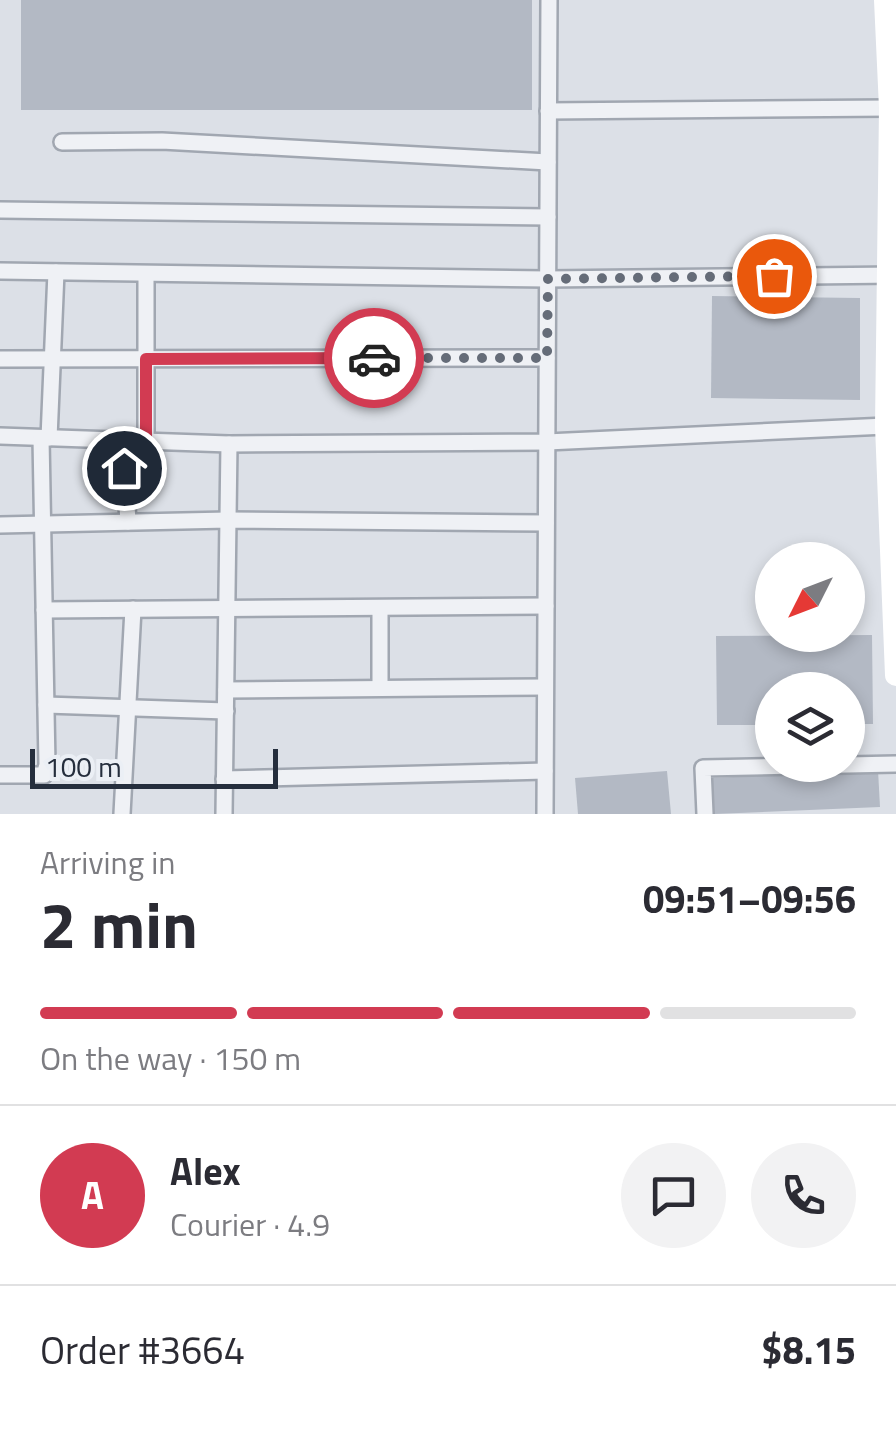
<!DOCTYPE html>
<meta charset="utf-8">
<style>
body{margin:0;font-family:"Titillium Web",sans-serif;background:#f2f2f3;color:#2b2b33;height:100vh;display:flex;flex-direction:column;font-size:38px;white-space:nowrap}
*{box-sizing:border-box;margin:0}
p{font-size:32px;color:#7c7c81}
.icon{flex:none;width:55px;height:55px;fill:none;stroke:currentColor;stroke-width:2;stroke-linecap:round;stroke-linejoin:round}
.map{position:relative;height:814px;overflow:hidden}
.drawer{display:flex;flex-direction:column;background:#fff;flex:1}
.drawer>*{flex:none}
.needle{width:65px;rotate:228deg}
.fabs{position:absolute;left:755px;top:542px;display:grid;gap:20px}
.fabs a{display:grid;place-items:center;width:110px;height:110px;border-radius:50%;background:#fff;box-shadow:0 5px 15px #0003;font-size:50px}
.scale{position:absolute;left:30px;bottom:25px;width:248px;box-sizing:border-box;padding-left:10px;border:5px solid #252e3d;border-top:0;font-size:28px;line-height:35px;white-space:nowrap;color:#252e3d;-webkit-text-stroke:8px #ebeff5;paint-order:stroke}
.pin{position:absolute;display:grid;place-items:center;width:85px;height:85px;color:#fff;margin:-42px;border:5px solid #fff;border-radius:50%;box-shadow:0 2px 10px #0007}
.courier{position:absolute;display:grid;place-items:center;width:100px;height:100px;margin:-50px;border:8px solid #d23b52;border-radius:50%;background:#fff;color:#222;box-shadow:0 2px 12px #0007}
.overview em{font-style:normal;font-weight:700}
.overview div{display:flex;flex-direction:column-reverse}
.overview{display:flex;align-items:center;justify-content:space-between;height:170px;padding:0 40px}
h1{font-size:65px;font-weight:700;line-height:75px}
.bar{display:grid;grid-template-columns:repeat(4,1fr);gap:15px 10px;align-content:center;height:120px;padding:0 40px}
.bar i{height:12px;border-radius:8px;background:#e1e1e2}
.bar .active{background:#d23b52}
.bar p{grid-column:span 4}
.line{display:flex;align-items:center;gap:25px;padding:0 40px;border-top:2px solid #e1e1e2}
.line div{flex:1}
.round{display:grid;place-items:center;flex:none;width:105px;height:105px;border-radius:52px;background:#f2f2f3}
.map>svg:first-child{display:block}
.building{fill:#b3b9c4}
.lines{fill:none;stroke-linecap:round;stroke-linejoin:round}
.street-casing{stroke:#a1a7b1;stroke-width:20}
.street{stroke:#eff1f5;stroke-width:15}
.secondary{stroke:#fff;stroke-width:22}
.done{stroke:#656c78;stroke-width:10;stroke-dasharray:0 18}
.route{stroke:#d23b52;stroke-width:12}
</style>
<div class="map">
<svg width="896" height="814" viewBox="0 0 896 814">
<rect width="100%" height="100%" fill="#dce0e7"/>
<g class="building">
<rect x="21" y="0" width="511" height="110"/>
<polygon points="712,296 860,298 860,400 711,398"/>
<polygon points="872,635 873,724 848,724 848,690 772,690 772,725 717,725 716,636"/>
<polygon points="878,770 880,807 714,814 712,778"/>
<polygon points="667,771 671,814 578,814 575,778"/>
</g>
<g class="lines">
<defs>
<g id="street">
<polyline points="548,111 890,108"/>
<polyline points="62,142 162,141 548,162"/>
<polyline points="0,210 548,217"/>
<polyline points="0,271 547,279 896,275"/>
<polyline points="0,359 547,358"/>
<polyline points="0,436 229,444 547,442 886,426"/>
<polyline points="49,438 56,272"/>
<polyline points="123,441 128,522"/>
<polyline points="146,441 146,274"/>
<polyline points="0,525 228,520 546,523"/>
<polyline points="44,610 546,606"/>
<polyline points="380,688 380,608"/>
<polyline points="226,690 545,687"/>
<polyline points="46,705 226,711"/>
<polyline points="0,775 44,775 47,765 41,438"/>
<polyline points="224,779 545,771"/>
<polyline points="122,814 133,609"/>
<polyline points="224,814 229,444"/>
<polyline points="545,814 549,0"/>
<polyline points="705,814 703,768 896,764"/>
</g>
</defs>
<use href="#street" class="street-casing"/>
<use href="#street" class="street"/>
<polyline class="secondary" points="885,0 890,108 886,426 896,675"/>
</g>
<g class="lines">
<polyline class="done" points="374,358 547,358 548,279 774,276"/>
<polyline class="route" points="124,468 123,441 146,442 146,359 374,358"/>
</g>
</svg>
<div class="fabs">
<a><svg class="needle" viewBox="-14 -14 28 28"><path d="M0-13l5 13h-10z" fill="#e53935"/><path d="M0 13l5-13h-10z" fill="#7c7c81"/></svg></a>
<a><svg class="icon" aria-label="layers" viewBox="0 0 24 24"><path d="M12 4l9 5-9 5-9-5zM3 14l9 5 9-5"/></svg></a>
</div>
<div class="scale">100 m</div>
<div class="pin" style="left:774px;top:276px;background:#ea580c"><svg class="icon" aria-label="bag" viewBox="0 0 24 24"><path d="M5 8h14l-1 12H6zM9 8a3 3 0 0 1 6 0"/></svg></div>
<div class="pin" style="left:124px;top:468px;background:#1f2937"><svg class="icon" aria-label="home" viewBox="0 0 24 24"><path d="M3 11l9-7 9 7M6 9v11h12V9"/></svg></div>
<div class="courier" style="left:374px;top:358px"><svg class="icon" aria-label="car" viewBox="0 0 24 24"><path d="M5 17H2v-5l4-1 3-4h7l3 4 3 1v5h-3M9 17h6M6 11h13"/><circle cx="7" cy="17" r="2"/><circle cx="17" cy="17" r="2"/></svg></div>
</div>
<section class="drawer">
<div class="overview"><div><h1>2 min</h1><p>Arriving in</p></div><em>09:51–09:56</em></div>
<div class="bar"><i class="active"></i><i class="active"></i><i class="active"></i><i></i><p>On the way · 150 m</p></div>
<div class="line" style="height:180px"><b class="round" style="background:#d23b52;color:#fff">A</b><div><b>Alex</b><p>Courier · 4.9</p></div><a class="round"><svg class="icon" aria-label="chat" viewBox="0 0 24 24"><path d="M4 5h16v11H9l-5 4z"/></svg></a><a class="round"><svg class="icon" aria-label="phone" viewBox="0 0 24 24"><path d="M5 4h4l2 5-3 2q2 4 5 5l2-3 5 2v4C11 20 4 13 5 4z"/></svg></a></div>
<div class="line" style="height:130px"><div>Order #3664</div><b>$8.15</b></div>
</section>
